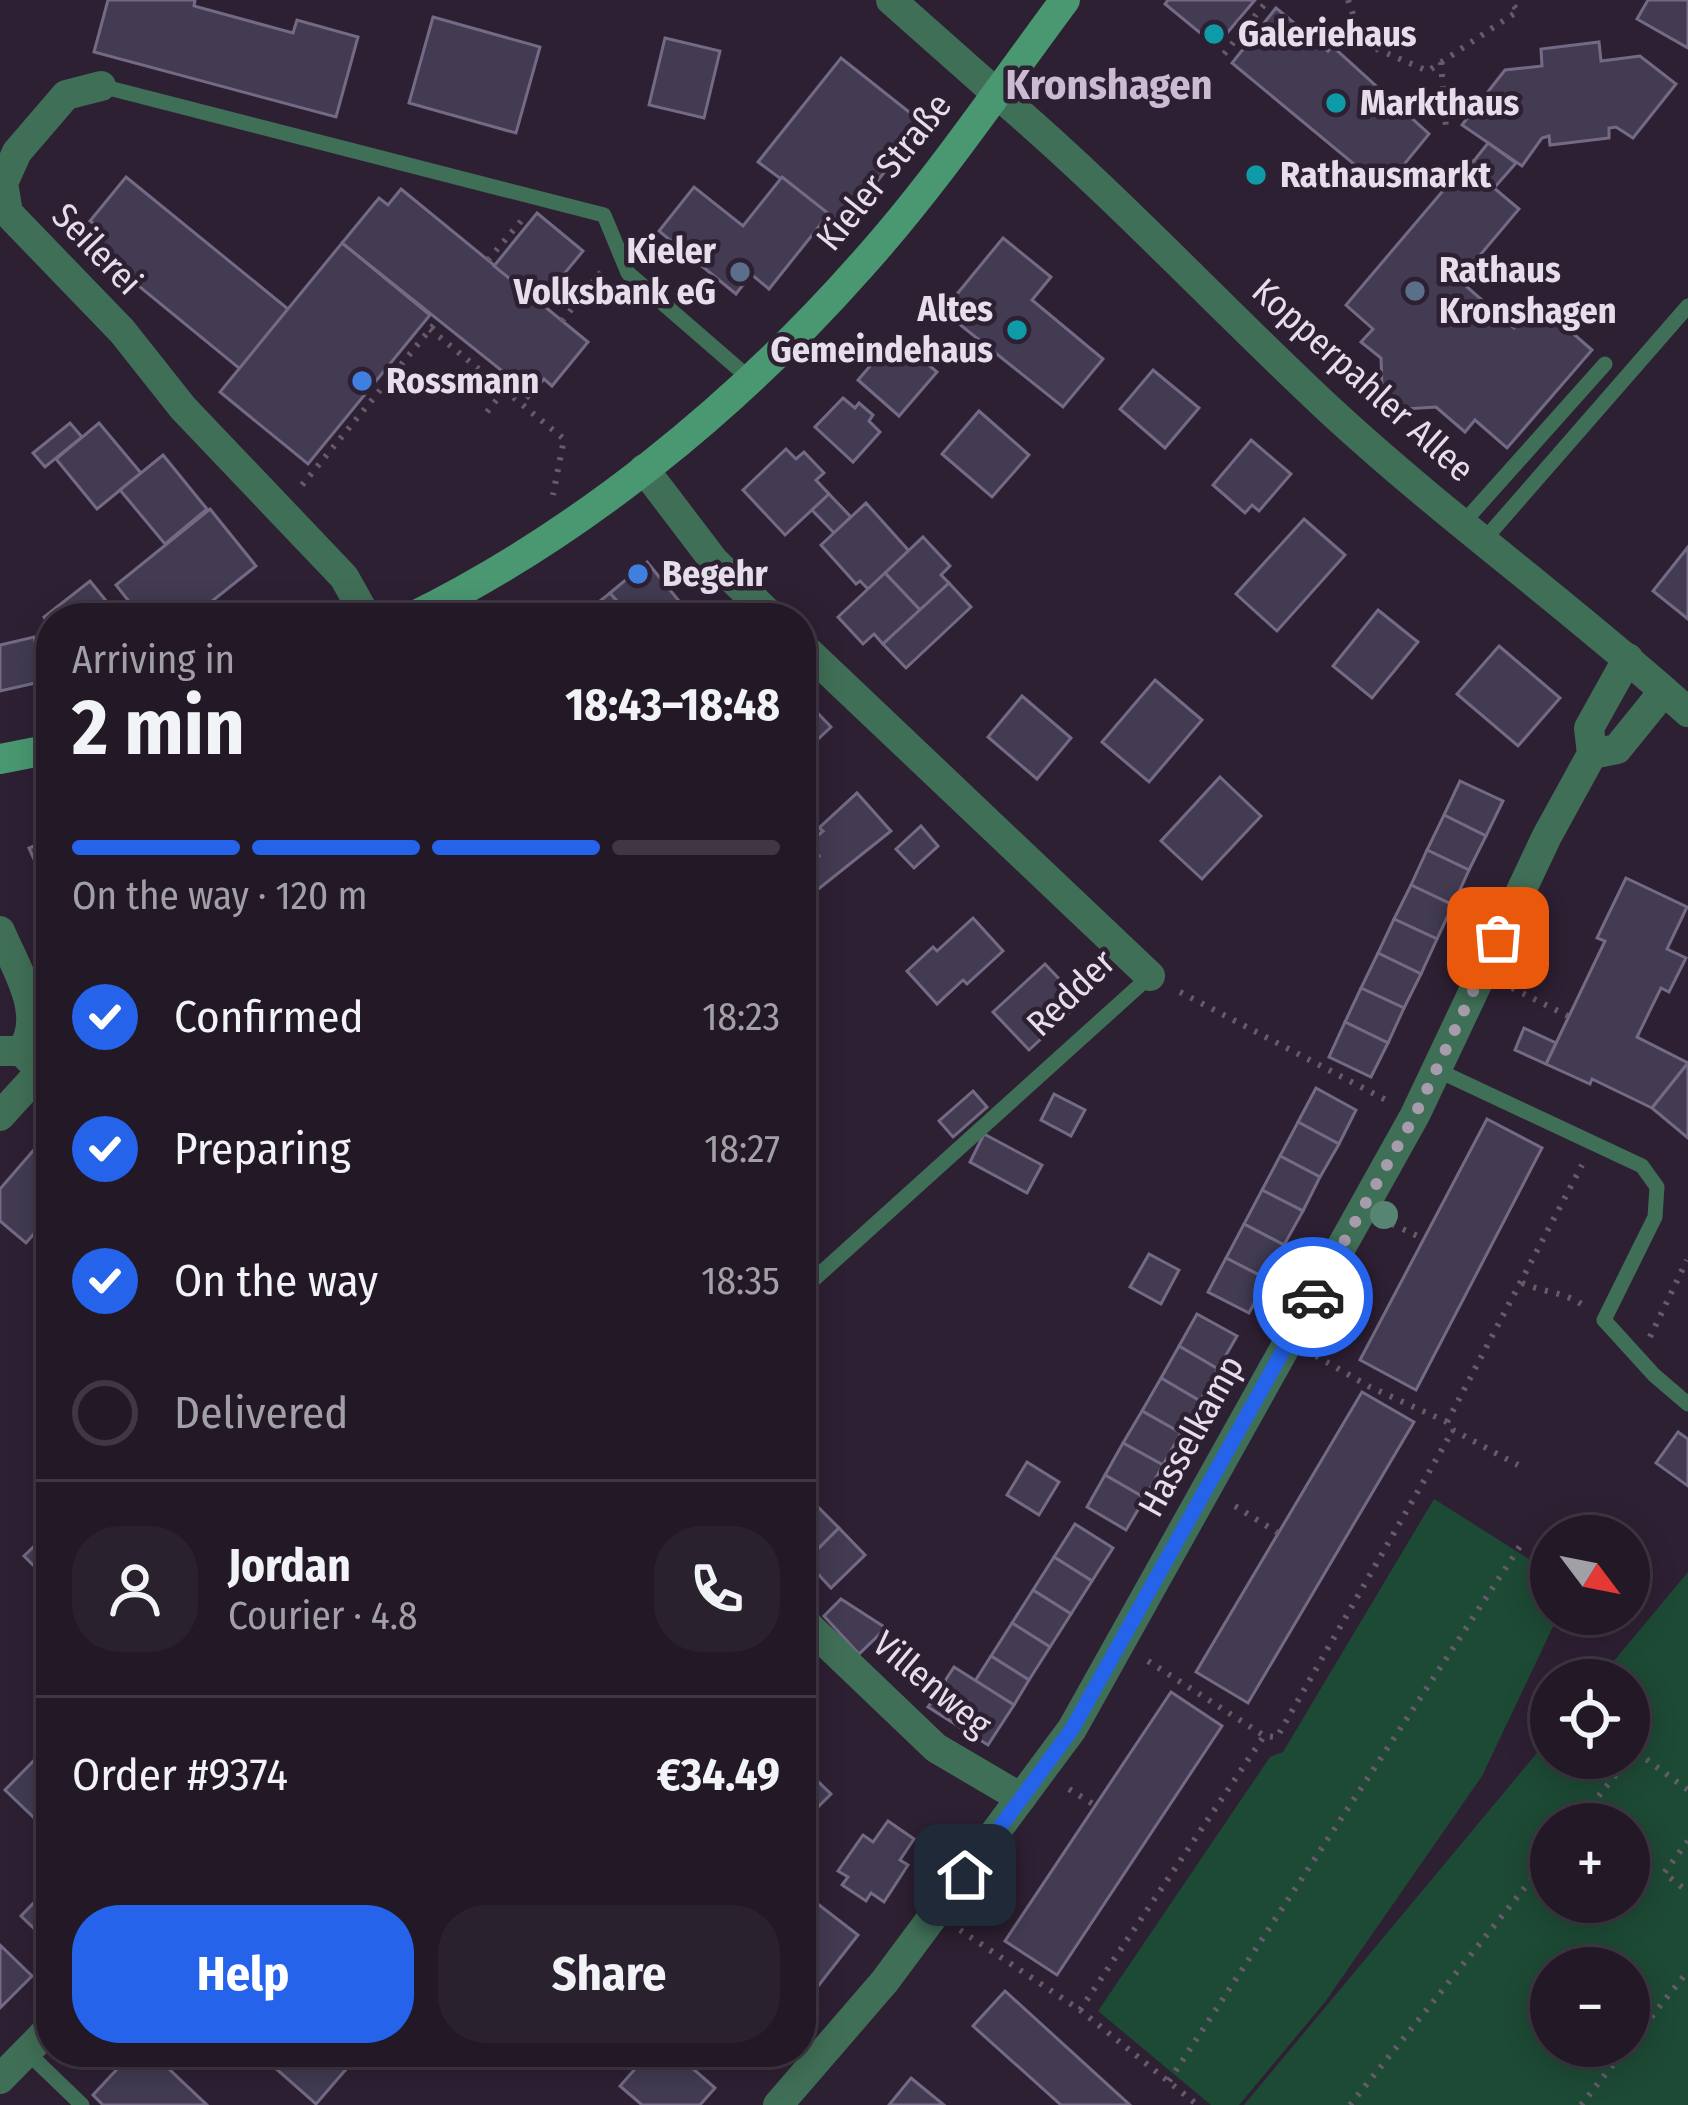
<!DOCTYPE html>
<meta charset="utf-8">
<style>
body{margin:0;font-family:"Fira Sans Condensed",sans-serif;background:#2a212e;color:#f1f3f6;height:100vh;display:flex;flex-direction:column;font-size:45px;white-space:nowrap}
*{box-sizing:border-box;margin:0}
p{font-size:39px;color:#a2a0a7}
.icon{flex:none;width:66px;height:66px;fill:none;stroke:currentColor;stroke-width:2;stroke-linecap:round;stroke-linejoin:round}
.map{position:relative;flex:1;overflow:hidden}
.side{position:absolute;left:36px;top:603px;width:780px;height:1464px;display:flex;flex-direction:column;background:#221826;border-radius:48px;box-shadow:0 6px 30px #0003,0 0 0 3px #3f3743}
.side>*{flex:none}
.needle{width:78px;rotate:122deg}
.fabs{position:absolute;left:1530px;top:1515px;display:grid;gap:24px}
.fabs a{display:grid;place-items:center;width:120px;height:120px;border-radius:50%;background:#221826;box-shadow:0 6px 30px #0003,0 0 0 3px #3f3743;font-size:60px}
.pin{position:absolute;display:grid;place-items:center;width:102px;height:102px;color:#fff;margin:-51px;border-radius:24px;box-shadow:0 6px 18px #0006}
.courier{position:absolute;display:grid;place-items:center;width:120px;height:120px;margin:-60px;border:9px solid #2563eb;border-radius:50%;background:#fff;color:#222;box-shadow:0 3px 15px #0007}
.head em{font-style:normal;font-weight:700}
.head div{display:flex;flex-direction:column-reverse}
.head{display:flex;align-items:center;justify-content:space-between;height:204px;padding:0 36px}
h1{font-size:78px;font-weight:700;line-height:90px}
.bar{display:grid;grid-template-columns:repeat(4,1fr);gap:18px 12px;align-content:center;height:144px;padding:0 36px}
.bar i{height:15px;border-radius:9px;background:#3f3743}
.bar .on{background:#2563eb}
.bar p{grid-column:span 4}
.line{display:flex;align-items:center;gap:30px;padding:0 36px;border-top:3px solid #3f3743}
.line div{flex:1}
.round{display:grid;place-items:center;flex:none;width:126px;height:126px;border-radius:48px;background:#2a212e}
ol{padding:0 36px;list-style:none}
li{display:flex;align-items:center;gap:36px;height:132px}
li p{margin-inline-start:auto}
li .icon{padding:12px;border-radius:50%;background:#2563eb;color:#fff;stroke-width:4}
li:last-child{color:#a2a0a7}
li i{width:66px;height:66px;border:6px solid #3f3743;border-radius:50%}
.action{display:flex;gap:24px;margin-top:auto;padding:24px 36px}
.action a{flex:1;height:138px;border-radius:48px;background:#2563eb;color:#fff;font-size:48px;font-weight:700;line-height:138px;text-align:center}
.action a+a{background:#2a212e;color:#f1f3f6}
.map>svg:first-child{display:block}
.green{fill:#1d4a35;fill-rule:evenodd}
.building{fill:#423b52;stroke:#736b85;stroke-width:3}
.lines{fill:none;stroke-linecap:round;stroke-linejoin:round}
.path{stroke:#665a6b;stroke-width:6;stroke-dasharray:3 9;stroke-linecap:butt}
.service{stroke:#406f57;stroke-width:15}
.minor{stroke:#406f57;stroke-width:30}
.tertiary{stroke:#406f57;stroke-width:30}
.secondary{stroke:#4a9872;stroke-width:30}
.tree{fill:#578573}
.done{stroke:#a69cab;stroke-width:12;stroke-dasharray:0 21.6}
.route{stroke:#2563eb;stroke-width:15}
.culture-dot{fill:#0f9aa8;stroke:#2e2033;stroke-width:4.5}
.service-dot{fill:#5c6f8a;stroke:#2e2033;stroke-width:4.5}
.shop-dot{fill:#3f7fe0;stroke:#2e2033;stroke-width:4.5}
.labels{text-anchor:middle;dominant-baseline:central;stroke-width:9;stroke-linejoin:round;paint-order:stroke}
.poi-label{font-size:36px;font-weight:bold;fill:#e7deeb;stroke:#2e2033;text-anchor:start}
.street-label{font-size:36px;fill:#e7deeb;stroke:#2e2033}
.quarter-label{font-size:42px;font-weight:bold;fill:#ccb9d2;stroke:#2e2033}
</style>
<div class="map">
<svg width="1688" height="2105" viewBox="0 0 1688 2105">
<rect width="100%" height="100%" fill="#2e2033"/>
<g class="green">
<polygon points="1434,1499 1551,1573 1551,1614 1559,1614 1482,1776 1325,2002 1239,2105 1211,2105 1098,2011 1270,1757 1283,1752"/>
<path d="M1688,1572V2105H1244L1551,1736V1758H1629V1680H1598ZM1551,1824H1629V1902H1551ZM1551,1968H1629V2046H1551Z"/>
</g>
<g class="building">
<polygon points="108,0 195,0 194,6 293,33 297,20 358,37 336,117 94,52"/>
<polygon points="1168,0 1255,0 1216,46 1165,4"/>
<polygon points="1648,0 1688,0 1688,48 1637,19"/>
<polygon points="1276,8 1328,51 1332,46 1429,134 1384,189 1232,63"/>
<polygon points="433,17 540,47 516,133 409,103"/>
<polygon points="665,38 720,51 704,118 649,105"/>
<polygon points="1599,42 1601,61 1640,56 1676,84 1633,138 1616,127 1609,128 1609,138 1550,145 1549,136 1542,138 1522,166 1462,125 1505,70 1542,66 1541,49"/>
<polygon points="841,58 923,123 843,225 758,162"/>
<polygon points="1488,143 1516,163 1494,188 1519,209 1459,280 1514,328 1537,302 1592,350 1507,448 1475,420 1465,432 1436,407 1405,409 1392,401 1382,387 1381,358 1361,342 1373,329 1346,305 1470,159 1473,162"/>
<polygon points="126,177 288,309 240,369 90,246 103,231 90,221"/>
<polygon points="782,177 829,214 769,289 751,274 736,294 659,231 694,187 743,226"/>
<polygon points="401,189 588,342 552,386 544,379 528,398 498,374 501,370 342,243 379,198 388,205"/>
<polygon points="537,213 583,251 540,303 494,266"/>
<polygon points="1003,238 1051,277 1032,300 1103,359 1063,407 943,311"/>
<polygon points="342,243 430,315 308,464 220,392"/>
<polygon points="895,337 937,372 899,416 858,380"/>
<polygon points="1153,370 1199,408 1165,448 1120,409"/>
<polygon points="843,398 855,408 859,403 873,415 869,421 880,432 853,462 815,427"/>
<polygon points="979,411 1029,455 992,497 942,454"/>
<polygon points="70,423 82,437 45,467 33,453"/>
<polygon points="99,423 141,473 97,509 56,459"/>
<polygon points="1251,440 1291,474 1259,511 1252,505 1245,513 1213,485"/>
<polygon points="786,449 796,459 804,452 824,473 816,480 829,494 785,535 743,490"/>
<polygon points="163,455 207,509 165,544 120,490"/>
<polygon points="829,494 851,517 834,533 812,510"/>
<polygon points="866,503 909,551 868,589 860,581 856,584 821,545"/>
<polygon points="210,509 256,566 191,618 142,618 116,585"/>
<polygon points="1304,519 1345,555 1277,631 1236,594"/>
<polygon points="923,537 950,566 941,575 949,583 920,610 885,573"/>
<polygon points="1688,547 1688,619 1653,591"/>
<polygon points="647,562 693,618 631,618 610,593"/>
<polygon points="885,573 920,610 883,644 874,634 863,644 838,617"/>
<polygon points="90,581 120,618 51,618 51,627 44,617"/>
<polygon points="949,583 971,607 906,668 883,644"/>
<polygon points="610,593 631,618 598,618 591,608"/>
<polygon points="1378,610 1418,642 1372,698 1333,666"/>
<polygon points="34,637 44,681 0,691 0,645"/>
<polygon points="1499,646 1560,698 1518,746 1457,694"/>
<polygon points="1155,680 1202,720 1149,782 1102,742"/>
<polygon points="1022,696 1071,738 1037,779 988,737"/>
<polygon points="809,704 831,727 801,755 801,711"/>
<polygon points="1220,777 1261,816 1202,879 1161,841"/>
<polygon points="1460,781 1503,801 1486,836 1444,815"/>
<polygon points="857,793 891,831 801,903 801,872 819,856 809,843 823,831 819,828"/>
<polygon points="1444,815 1486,836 1469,870 1427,850"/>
<polygon points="921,826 938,846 914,868 896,849"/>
<polygon points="51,839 51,892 49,893 29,848"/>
<polygon points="1427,850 1469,870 1453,905 1411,885"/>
<polygon points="1626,878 1687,907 1667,949 1686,958 1669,992 1661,988 1637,1037 1688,1063 1652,1108 1592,1079 1590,1084 1546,1064 1605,941 1597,938"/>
<polygon points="1411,885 1453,905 1437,939 1394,919"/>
<polygon points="973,918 1003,951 967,984 963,980 937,1004 907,971 933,947 937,951"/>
<polygon points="1394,919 1437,939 1421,974 1378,953"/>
<polygon points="1378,953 1421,974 1404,1008 1361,988"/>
<polygon points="1045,964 1081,1002 1029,1050 993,1012"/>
<polygon points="1361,988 1404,1008 1388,1043 1345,1022"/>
<polygon points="1345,1022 1388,1043 1371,1077 1329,1057"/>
<polygon points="1524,1028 1556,1043 1546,1064 1515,1050"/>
<polygon points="1688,1063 1688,1138 1652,1108"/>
<polygon points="1316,1088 1356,1110 1339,1144 1298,1122"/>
<polygon points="973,1091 987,1107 953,1137 939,1121"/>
<polygon points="1054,1094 1085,1110 1071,1136 1041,1120"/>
<polygon points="1487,1119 1542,1148 1416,1390 1360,1360"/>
<polygon points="1298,1122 1339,1144 1320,1177 1280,1156"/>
<polygon points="51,1130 51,1214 26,1243 0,1221 0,1189"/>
<polygon points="984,1134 1042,1165 1027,1193 970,1162"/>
<polygon points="1280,1156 1320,1177 1303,1211 1262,1190"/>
<polygon points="1262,1190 1303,1211 1284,1245 1244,1224"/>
<polygon points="1244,1224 1284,1245 1267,1279 1226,1258"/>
<polygon points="1149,1254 1179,1270 1161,1304 1130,1287"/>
<polygon points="1226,1258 1267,1279 1249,1313 1208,1292"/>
<polygon points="1197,1314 1237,1336 1218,1369 1179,1346"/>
<polygon points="1179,1346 1218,1369 1200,1401 1161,1378"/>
<polygon points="1161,1378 1200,1401 1181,1433 1142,1411"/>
<polygon points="1362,1392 1414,1422 1248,1703 1196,1672"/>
<polygon points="1142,1411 1181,1433 1163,1465 1123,1443"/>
<polygon points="1678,1432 1688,1439 1688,1486 1656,1463"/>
<polygon points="1123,1443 1163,1465 1145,1498 1105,1475"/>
<polygon points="1027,1462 1059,1482 1039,1515 1007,1495"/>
<polygon points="1105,1475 1145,1498 1126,1530 1087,1507"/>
<polygon points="813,1502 839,1528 806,1561 801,1556 801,1514"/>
<polygon points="1075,1524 1113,1548 1092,1581 1054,1557"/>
<polygon points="839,1528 865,1555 831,1588 806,1561"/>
<polygon points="51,1530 51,1577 48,1580 24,1556"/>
<polygon points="1054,1557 1092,1581 1071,1614 1033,1590"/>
<polygon points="1033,1590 1071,1614 1050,1647 1012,1623"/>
<polygon points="841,1599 886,1628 859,1654 824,1616"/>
<polygon points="1012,1623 1050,1647 1029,1680 991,1656"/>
<polygon points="991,1656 1029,1680 1014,1705 975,1681"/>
<polygon points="954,1667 1014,1705 988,1745 928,1707"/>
<polygon points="1171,1692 1222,1726 1057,1975 1005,1941"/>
<polygon points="51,1743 51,1834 5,1790"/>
<polygon points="801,1765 831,1794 804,1821 801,1818"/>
<polygon points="888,1821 914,1839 900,1860 908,1865 884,1902 871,1893 866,1901 842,1885 848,1877 838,1871 863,1835 873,1842"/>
<polygon points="51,1885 51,1945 21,1916"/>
<polygon points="801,1891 858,1935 812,1994 801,1986"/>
<polygon points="0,1945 32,1976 0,2008"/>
<polygon points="1005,1991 1130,2105 1061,2105 973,2026"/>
<polygon points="133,2052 151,2052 207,2105 103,2105 93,2095"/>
<polygon points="257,2052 361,2052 316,2104"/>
<polygon points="650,2052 674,2052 715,2088 700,2105 642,2105 620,2086"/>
<polygon points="725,2052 755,2052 742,2067"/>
<polygon points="911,2078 944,2105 889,2105"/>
</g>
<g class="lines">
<g class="path">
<polyline points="1348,0 1363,43 1428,71 1518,11 1509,0"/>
<polyline points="1224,54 1268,0"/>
<polyline points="1441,62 1446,129"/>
<polyline points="488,260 522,220"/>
<polyline points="562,321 601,272"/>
<polyline points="430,329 564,439 553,495"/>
<polyline points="487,412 510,383"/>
<polyline points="302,485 437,321"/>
<polyline points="1512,988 1568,1016"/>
<polyline points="1180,992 1386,1100"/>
<polyline points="1392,1224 1424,1239"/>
<path d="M1522,1283C1542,1292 1564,1292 1581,1304"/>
<polyline points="1650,1337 1687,1260"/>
<polyline points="1316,1356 1370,1387 1447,1422 1453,1430 1518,1465"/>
<polyline points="1447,1422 1582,1165"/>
<polyline points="1235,1506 1278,1533"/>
<polyline points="1148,1661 1263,1735"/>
<polyline points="1069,1789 1096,1806"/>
<polyline points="1576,1824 1635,1751 1688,1790"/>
<polyline points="1688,1841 1664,1873 1688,1892"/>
<polyline points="960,1930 1080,2010 1195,2103"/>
<polyline points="1080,2010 1264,1736 1277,1737 1453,1430"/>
<polyline points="1629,2045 1688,1971"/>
<polyline points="1169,2081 1524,1540"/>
<polyline points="1350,2105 1551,1855"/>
<polyline points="1581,2105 1628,2046"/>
</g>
<g class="service">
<polyline points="101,86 604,215 628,273 749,378"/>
<polyline points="1463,523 1605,364"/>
<polyline points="1484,540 1688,306"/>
<polyline points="1437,1070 1642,1166 1657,1187 1655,1217 1604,1320 1654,1375 1688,1404"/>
<polyline points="801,1291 1150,976"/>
<polyline points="27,2052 82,2105"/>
</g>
<g class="minor">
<polyline points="891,0 996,93"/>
<polyline points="101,86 66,95 17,152 3,183 8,213 122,331 183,408 344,577 367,618"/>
<polyline points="644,469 714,561 773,618"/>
<polyline points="801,645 1150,976"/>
<polyline points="1592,754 1617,749 1664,691"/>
<path d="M0,931C15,967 48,1016 21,1051"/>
<polyline points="0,1051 21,1051 51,1080"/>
<polyline points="0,1116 41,1071"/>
<polyline points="801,1619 936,1748 1021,1798"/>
<polyline points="0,2079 51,2027"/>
<polyline points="778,2105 885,1981 1072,1729 1415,1115 1547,836 1592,754 1589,728 1628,658"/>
</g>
<path class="tertiary" d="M996,93C1114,193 1219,307 1333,413C1447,518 1573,608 1688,712"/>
<g class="secondary">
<path d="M410,618C579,535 735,408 860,267C935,184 998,90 1065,0"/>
<polyline points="0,759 51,749"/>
</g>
</g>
<circle class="tree" cx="1384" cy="1215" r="14"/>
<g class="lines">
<polyline class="done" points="1313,1297 1415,1115 1498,938"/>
<polyline class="route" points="965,1875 1072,1729 1313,1297"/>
</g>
<g class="culture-dot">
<circle cx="1214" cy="34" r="12"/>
<circle cx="1336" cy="103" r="12"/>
<circle cx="1256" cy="175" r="12"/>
<circle cx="1017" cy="330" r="12"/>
</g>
<g class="service-dot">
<circle cx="740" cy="272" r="12"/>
<circle cx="1415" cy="291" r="12"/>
</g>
<g class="shop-dot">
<circle cx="362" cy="381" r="12"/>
<circle cx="638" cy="574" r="12"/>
</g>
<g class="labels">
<g class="poi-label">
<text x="1238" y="34">Galeriehaus</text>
<text x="1360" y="103">Markthaus</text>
<text x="1280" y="175">Rathausmarkt</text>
<text x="716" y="251" text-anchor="end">Kieler<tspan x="716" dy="41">Volksbank eG</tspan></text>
<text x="1439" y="270">Rathaus<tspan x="1439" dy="41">Kronshagen</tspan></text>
<text x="993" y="309" text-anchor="end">Altes<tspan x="993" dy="41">Gemeindehaus</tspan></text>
<text x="386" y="381">Rossmann</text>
<text x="662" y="574">Begehr</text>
</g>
<g class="street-label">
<text transform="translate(884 172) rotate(-51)">Kieler Straße</text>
<text transform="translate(97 249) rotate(46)">Seilerei</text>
<text transform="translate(1363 380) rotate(42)">Kopperpahler Allee</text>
<text transform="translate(1071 993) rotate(-44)">Redder</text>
<text transform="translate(1191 1436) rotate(-61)">Hasselkamp</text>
<text transform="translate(932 1684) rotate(40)">Villenweg</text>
</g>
<g class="quarter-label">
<text x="1109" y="85">Kronshagen</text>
</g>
</g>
</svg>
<div class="fabs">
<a><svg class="needle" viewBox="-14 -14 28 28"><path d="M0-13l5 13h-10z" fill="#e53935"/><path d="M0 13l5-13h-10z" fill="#a2a0a7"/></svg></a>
<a><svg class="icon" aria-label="locate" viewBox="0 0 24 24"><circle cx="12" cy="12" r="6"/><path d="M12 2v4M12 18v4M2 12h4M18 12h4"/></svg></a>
<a>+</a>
<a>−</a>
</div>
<div class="pin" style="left:1498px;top:938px;background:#ea580c"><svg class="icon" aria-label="bag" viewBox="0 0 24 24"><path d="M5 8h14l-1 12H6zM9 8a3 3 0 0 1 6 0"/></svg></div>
<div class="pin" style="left:965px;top:1875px;background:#1f2937"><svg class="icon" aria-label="home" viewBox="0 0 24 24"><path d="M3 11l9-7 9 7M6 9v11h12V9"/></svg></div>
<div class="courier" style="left:1313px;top:1297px"><svg class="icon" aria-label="car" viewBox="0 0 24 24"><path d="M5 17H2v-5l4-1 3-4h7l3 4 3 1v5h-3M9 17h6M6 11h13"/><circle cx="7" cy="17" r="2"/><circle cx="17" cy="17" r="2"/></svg></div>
<section class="side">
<div class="head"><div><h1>2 min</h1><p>Arriving in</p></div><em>18:43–18:48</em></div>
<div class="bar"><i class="on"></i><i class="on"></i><i class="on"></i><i></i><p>On the way · 120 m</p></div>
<ol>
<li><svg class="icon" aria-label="check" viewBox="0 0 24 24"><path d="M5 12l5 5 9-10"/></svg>Confirmed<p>18:23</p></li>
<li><svg class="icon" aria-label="check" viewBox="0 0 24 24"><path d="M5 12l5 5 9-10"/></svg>Preparing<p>18:27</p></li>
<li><svg class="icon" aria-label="check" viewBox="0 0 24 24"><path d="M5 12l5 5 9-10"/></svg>On the way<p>18:35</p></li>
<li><i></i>Delivered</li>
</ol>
<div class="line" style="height:216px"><a class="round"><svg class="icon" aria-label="person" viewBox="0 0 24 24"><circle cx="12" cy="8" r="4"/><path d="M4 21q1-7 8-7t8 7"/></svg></a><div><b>Jordan</b><p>Courier · 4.8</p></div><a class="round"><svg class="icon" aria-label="phone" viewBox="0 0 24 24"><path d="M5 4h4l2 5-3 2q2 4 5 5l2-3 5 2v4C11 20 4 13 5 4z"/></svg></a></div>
<div class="line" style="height:156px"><div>Order #9374</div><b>€34.49</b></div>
<div class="action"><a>Help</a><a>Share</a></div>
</section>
</div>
